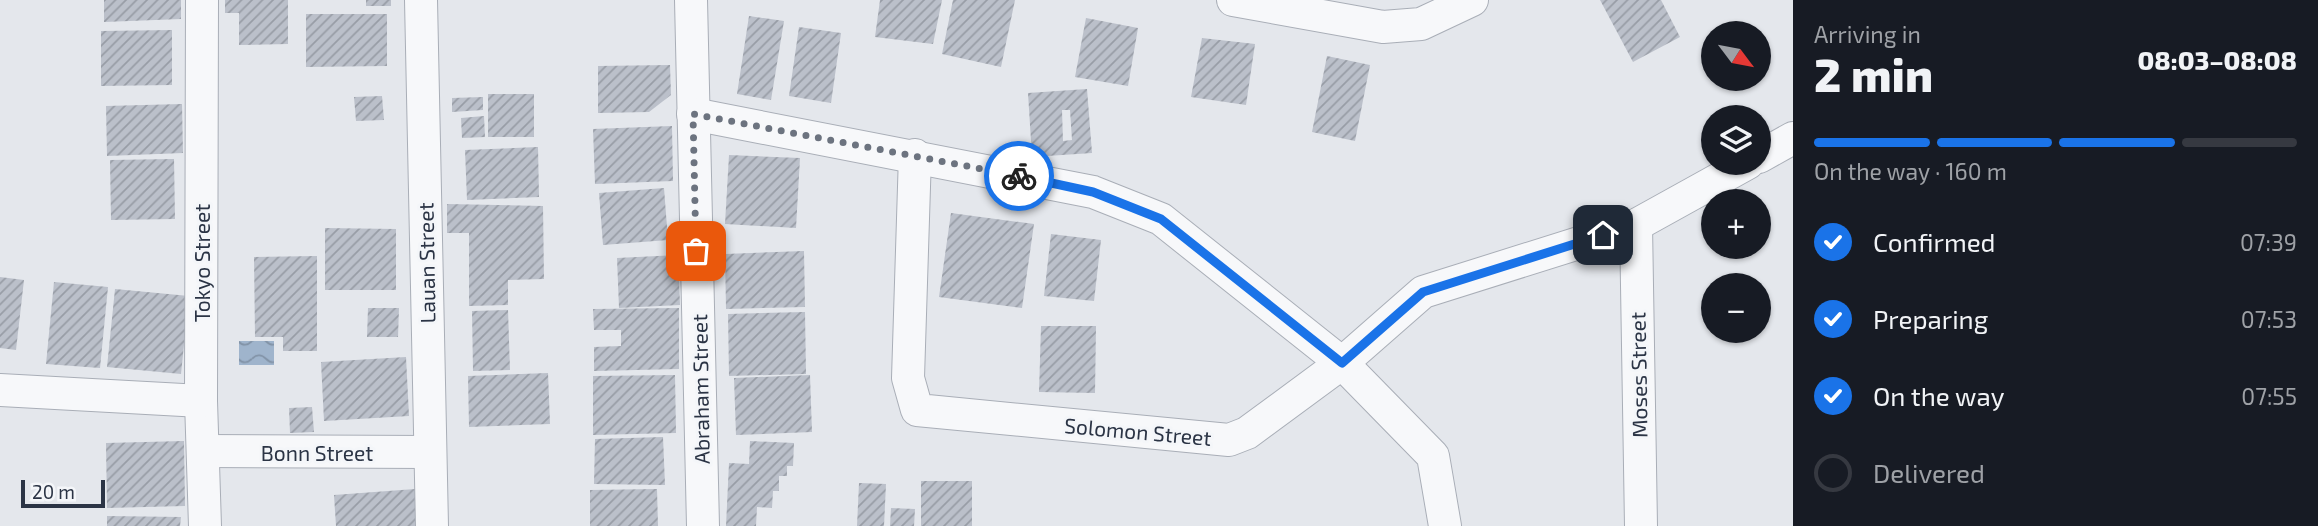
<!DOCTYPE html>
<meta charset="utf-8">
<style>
body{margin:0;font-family:"Exo 2",sans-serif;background:#242831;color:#f1f3f6;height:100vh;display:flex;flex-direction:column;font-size:26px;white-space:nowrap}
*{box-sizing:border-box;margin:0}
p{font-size:23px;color:#9ea1a6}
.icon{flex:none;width:38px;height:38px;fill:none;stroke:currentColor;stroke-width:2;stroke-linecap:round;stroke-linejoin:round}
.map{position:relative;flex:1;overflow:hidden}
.details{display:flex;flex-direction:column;background:#171b24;width:525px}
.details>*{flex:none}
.needle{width:46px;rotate:122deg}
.controls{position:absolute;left:1701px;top:21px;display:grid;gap:14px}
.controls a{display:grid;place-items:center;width:70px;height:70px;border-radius:50%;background:#171b24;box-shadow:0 2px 5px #0004;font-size:35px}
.scale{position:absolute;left:21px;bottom:18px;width:84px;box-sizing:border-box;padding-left:7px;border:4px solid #2b3445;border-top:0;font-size:19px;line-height:24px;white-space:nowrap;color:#2b3445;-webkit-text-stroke:5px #f4f6f9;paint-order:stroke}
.pin{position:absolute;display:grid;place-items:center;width:60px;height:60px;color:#fff;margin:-30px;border-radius:14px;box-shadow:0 4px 10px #0006}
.courier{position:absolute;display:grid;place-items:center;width:70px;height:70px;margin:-35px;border:5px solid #1a73e8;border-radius:50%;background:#fff;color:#222;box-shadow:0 2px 9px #0007}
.head em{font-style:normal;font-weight:800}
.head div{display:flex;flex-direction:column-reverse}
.head{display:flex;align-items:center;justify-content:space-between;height:119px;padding:0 21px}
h1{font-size:46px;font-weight:800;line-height:52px}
.bar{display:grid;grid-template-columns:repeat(4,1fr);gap:10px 7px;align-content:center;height:84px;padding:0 21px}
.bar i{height:9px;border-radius:5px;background:#363941}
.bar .active{background:#1a73e8}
.bar p{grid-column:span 4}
ol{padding:0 21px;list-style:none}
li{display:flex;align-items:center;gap:21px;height:77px}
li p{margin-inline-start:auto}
li .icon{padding:7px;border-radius:50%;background:#1a73e8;color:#fff;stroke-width:4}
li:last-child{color:#9ea1a6}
li i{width:38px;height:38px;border:4px solid #363941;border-radius:50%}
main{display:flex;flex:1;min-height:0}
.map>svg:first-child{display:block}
.water{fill:url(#water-waves)}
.building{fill:url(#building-hatch);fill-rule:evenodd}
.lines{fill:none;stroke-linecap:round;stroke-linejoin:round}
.street-casing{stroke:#a9aeb7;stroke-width:34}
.street{stroke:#f7f8fa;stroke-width:32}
.done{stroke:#6c737f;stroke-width:7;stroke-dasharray:0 12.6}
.route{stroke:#1a73e8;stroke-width:9}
.labels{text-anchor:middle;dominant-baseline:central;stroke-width:6;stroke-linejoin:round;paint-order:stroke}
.street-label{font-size:21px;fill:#2b3445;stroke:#f4f6f9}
</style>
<main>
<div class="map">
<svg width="1793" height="526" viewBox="0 0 1793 526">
<defs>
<pattern id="water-waves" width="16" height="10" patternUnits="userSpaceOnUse" patternTransform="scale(1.75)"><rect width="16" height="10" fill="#9fb4cc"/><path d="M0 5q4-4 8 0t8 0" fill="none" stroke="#8293a7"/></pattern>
<pattern id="building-hatch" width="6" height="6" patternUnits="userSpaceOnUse" patternTransform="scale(1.75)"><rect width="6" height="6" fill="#bbc0ca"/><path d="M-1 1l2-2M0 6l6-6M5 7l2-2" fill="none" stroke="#989da6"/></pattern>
</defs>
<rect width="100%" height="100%" fill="#e4e7ec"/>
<rect class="water" x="239" y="341" width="35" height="24"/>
<g class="building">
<polygon points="104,0 181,0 181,19 104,22"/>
<polygon points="225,0 288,0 288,44 239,45 239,13 225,13"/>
<rect x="366" y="0" width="25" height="6"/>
<polygon points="880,0 942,0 933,44 875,37"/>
<polygon points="953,0 1015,0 1001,67 942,54"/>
<polygon points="1600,0 1661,0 1680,37 1633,62"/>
<polygon points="306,14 387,14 387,66 306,67"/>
<polygon points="749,16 784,21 771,100 737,94"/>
<polygon points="1086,18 1138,28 1128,86 1075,77"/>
<polygon points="799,27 841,33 831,103 789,96"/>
<polygon points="172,30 172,85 101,86 101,31"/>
<polygon points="1202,38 1255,44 1246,105 1191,97"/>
<polygon points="1327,56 1370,65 1355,141 1312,132"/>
<polygon points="670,65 671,95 649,112 598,113 598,66"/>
<path d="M1087,89L1092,153L1032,157L1028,93ZM1062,110H1070L1072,140L1063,141Z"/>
<rect x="488" y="94" width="46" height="43"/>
<polygon points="382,96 384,120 356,121 354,97"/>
<polygon points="483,97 483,110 452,112 452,98"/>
<polygon points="182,104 183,153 107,156 106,106"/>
<polygon points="484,116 485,137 462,138 461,118"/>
<polygon points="672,126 673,181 595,184 593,129"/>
<polygon points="538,147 539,197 467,200 465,150"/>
<polygon points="729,155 800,158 796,228 725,224"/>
<polygon points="174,159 175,219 111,220 110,160"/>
<polygon points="664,188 668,240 603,245 599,193"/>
<polygon points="447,204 543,206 544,279 508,280 508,305 469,306 469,233 447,233"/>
<polygon points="951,213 1034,224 1022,308 939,297"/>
<polygon points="325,228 396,229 396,290 325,290"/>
<polygon points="1051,234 1101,240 1094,301 1044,296"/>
<polygon points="804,251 805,307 726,309 725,254"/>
<polygon points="678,255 680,305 619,308 617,258"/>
<polygon points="317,256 317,351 283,351 283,337 255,337 254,257"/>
<polygon points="0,277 24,280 16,350 0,348"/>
<polygon points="54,282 108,287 100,368 46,364"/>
<polygon points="115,289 189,296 181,374 107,367"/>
<polygon points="368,308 399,308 398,337 367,337"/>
<polygon points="679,308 679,369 594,371 594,347 621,346 621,330 594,330 593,309"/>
<polygon points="508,310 510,370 473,371 472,311"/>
<polygon points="805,312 806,374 729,376 728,314"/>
<polygon points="1041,326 1096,326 1095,393 1039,392"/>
<polygon points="406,357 409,416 324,421 321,362"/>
<polygon points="548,373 550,424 469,427 468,376"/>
<polygon points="675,375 676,433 593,435 593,376"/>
<polygon points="810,375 812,432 736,435 734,378"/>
<polygon points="312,407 314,432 290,433 289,408"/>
<polygon points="663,437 665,485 594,484 595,439"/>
<polygon points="184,441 185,506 107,508 106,443"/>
<polygon points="750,441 794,443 793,466 787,466 787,476 779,476 779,491 773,491 772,508 757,507 756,526 726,526 729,463 749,464"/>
<rect x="921" y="481" width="51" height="45"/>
<polygon points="859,483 886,484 884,526 857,526"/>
<polygon points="415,489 418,526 336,526 334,495"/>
<polygon points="657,489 658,526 590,526 590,490"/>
<polygon points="891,508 915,509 914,526 890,526"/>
<polygon points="107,516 181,517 180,526 107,526"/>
</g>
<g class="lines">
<defs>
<g id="street">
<polyline points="202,0 201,401 205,526"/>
<polyline points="421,0 432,526"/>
<polyline points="691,0 703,526"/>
<polyline points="1233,0 1383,27 1421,24 1472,0"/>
<polyline points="693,114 1093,192 1161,219 1342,363 1433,456 1445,526"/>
<polyline points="915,155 908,378 917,410 1229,440 1247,433 1342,363 1423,292 1636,225 1748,163"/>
<polyline points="1759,157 1793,138"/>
<polyline points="1636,225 1641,526"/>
<polyline points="0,390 201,401"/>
<polyline points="204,451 429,452"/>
</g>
</defs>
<use href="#street" class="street-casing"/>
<use href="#street" class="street"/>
</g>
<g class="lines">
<polyline class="done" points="696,251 693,114 1019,176"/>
<polyline class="route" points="1019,176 1093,192 1161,219 1342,363 1423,292 1603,235"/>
</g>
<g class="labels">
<g class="street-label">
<text transform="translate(201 263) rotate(-90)">Tokyo Street</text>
<text transform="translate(426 263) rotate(-91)">Lauan Street</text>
<text transform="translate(1638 375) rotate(-91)">Moses Street</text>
<text transform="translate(700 389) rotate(-91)">Abraham Street</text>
<text transform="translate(1138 431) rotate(5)">Solomon Street</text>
<text x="317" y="452">Bonn Street</text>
</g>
</g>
</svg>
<div class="controls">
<a><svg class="needle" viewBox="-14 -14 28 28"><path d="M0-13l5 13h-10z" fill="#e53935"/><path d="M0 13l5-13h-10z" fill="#9ea1a6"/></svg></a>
<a><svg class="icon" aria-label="layers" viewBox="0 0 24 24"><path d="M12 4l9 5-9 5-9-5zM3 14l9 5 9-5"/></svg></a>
<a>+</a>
<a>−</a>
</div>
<div class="scale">20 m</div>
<div class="pin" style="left:696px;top:251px;background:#ea580c"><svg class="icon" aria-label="bag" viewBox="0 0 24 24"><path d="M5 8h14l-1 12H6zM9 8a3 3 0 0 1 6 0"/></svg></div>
<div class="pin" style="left:1603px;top:235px;background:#1f2937"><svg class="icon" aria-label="home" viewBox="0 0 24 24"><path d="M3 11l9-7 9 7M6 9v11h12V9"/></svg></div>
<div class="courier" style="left:1019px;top:176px"><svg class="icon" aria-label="bike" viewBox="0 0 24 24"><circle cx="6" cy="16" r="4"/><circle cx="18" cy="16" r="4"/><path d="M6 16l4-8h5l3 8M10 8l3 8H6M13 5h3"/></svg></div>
</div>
<section class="details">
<div class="head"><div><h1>2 min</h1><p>Arriving in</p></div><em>08:03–08:08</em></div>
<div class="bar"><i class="active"></i><i class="active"></i><i class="active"></i><i></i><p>On the way · 160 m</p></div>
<ol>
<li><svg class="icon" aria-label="check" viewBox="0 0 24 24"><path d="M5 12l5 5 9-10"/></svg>Confirmed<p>07:39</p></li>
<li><svg class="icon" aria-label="check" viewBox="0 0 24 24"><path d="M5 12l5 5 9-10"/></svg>Preparing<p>07:53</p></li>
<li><svg class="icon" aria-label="check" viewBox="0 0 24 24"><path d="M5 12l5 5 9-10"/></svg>On the way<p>07:55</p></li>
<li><i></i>Delivered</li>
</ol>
</section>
</main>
